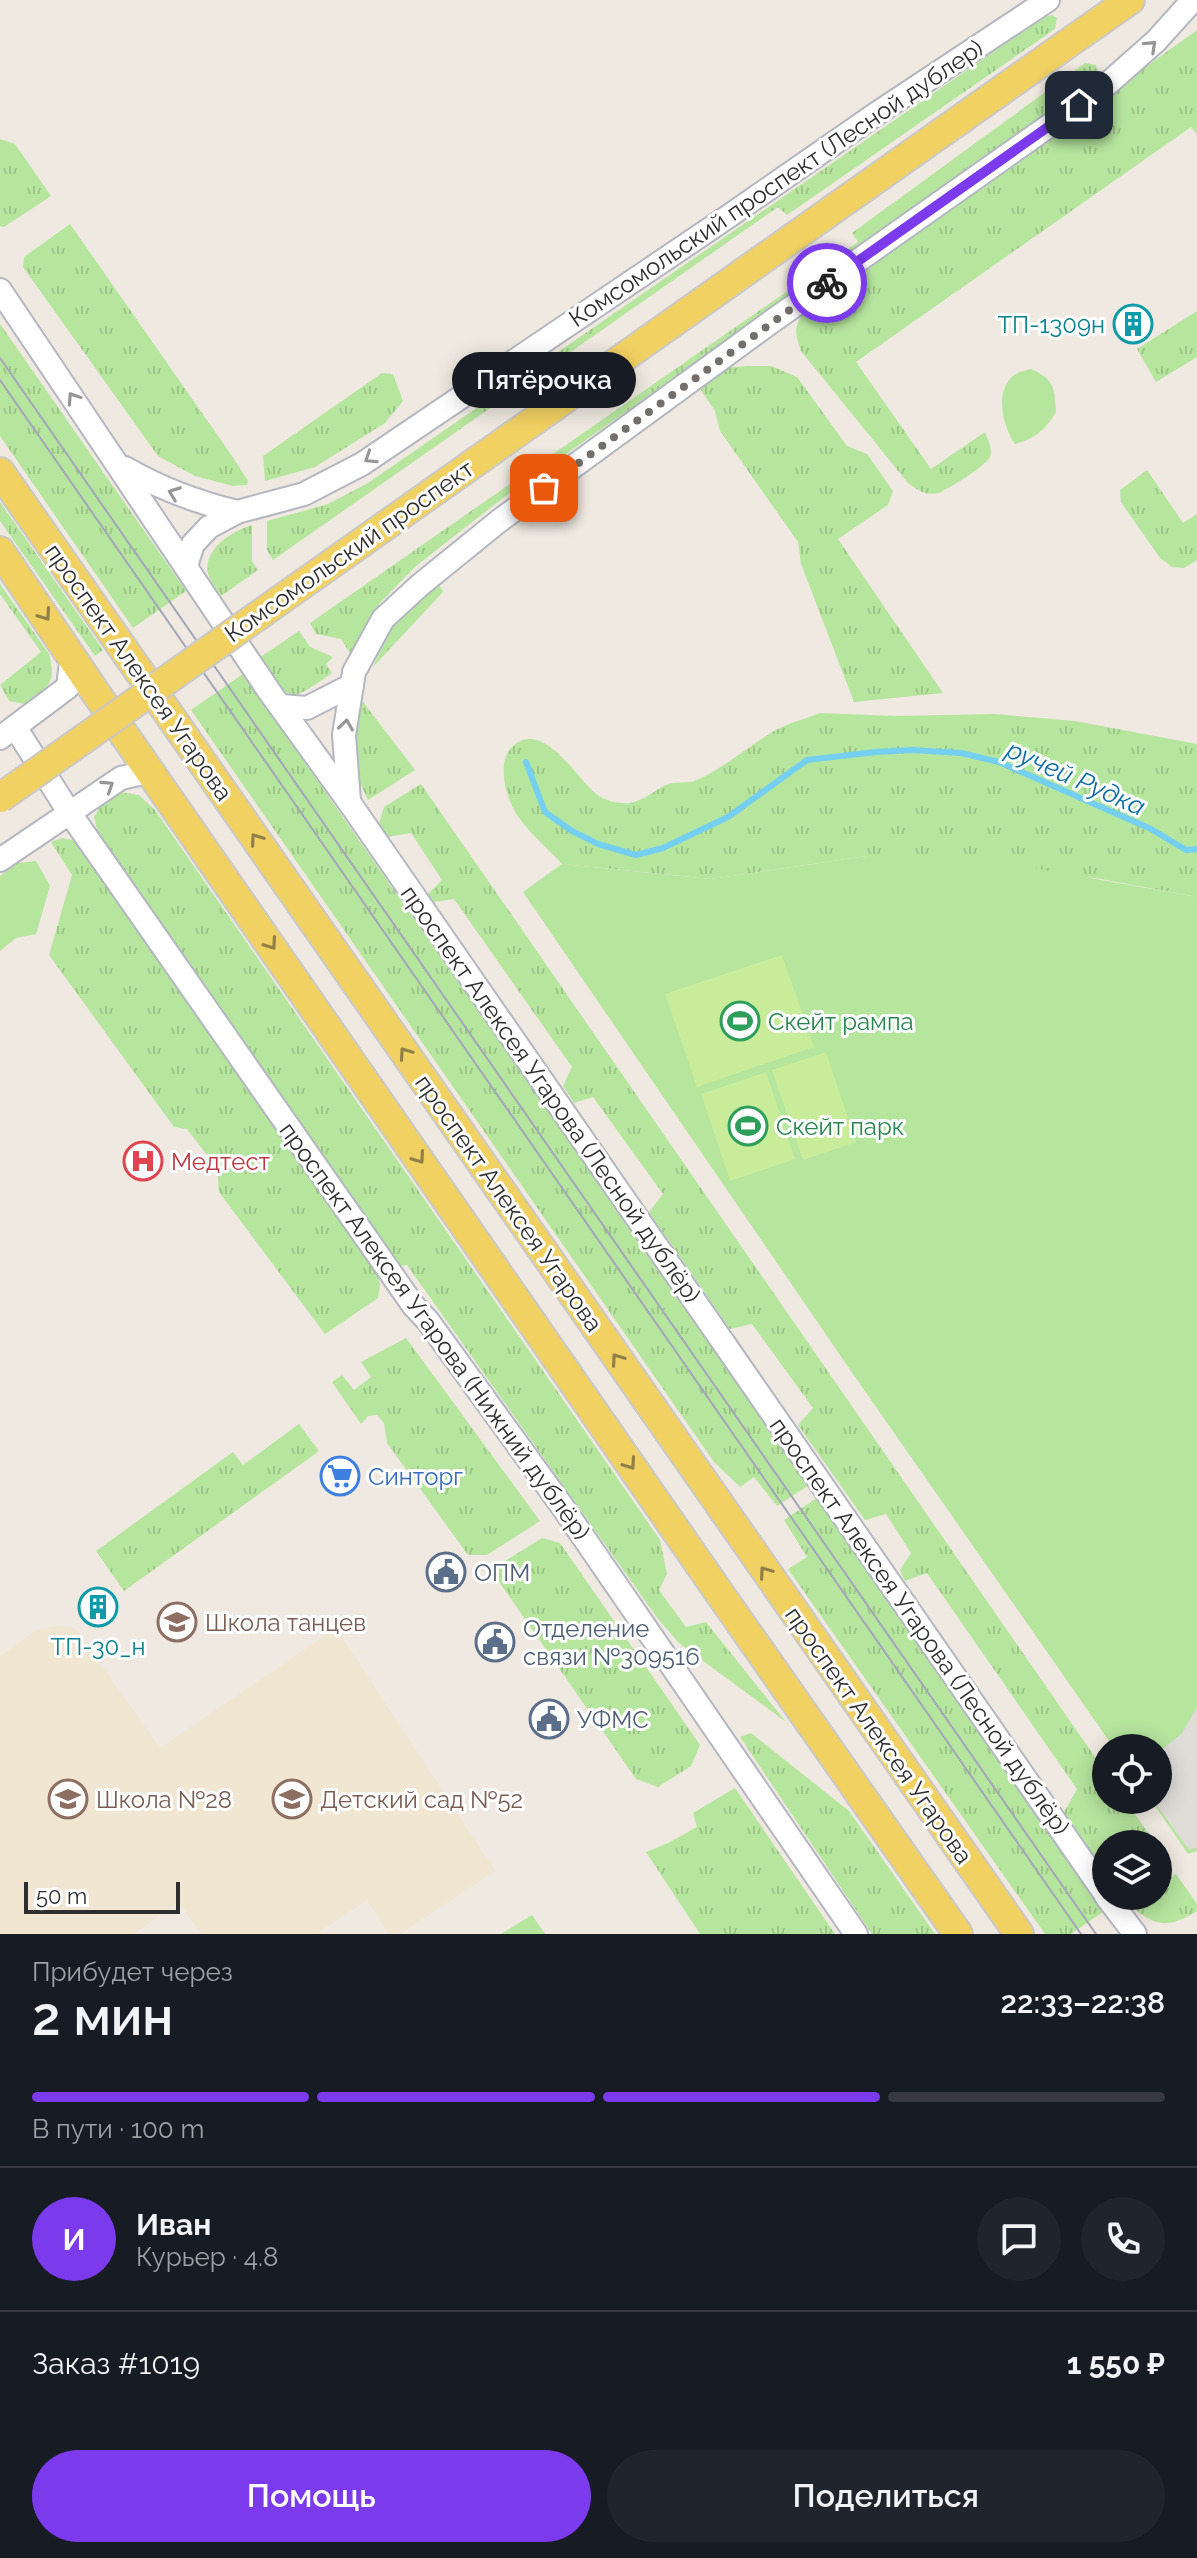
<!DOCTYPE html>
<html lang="ru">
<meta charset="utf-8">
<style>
body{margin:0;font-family:Raleway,sans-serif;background:#20242c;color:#f1f3f6;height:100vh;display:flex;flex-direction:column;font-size:30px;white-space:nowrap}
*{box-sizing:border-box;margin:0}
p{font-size:26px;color:#9ea1a6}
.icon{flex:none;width:44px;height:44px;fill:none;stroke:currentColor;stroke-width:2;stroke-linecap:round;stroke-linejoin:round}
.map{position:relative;height:1934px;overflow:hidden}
.details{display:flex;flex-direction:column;background:#171b24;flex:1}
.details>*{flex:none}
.controls{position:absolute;left:1092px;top:1734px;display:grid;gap:16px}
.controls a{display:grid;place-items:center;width:80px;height:80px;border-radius:50%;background:#171b24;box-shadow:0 4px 20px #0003;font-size:40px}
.scale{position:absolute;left:24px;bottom:20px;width:156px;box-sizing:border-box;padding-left:8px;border:4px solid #2e2e2e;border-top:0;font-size:22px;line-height:28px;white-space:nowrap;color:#2e2e2e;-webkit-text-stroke:6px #fff;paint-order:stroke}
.pin{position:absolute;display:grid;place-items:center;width:68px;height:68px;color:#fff;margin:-34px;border-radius:16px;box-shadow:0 4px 12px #0006}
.courier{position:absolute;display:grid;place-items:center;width:80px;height:80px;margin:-40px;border:6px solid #7c3aed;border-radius:50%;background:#fff;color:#222;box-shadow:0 2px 10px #0007}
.bubble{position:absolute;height:56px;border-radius:28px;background:#171b24;box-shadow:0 4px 20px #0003;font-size:26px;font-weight:600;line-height:56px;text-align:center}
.head em{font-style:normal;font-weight:600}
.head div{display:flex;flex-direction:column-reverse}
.head{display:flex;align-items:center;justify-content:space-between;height:136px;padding:0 32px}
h1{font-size:52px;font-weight:600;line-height:60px}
.bar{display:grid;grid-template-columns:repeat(4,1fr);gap:12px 8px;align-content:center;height:96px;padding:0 32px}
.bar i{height:10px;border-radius:6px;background:#363941}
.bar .on{background:#7c3aed}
.bar p{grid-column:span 4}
.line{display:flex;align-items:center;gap:20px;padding:0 32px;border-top:2px solid #363941}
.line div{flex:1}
.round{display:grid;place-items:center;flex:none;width:84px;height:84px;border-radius:42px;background:#20242c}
.button{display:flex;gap:16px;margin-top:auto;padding:16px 32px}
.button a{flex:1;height:92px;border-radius:48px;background:#7c3aed;color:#fff;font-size:32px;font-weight:600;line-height:92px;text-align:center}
.button a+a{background:#20242c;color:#f1f3f6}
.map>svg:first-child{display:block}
.education{fill:#f0e6d1}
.grass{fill:url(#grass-tufts)}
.park{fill:#b6e59e}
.pitch{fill:#c9ec9a}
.plaza{fill:#dfdcd8}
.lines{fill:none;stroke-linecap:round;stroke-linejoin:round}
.stream{stroke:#75cff0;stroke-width:6}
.minor-casing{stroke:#b4b7c1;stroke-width:26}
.major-casing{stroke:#c9c9c9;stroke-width:32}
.minor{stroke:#fff;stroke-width:22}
.major{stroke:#f2d163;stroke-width:28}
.tram{stroke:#a3a6b8;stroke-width:2}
.major-bridge-casing{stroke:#c9c9c9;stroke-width:32;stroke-linecap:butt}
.major-bridge{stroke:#f2d163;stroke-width:28}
.oneway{stroke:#969696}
.oneway2{stroke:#908048}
.done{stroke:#726f6d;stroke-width:8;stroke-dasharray:0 14.4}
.route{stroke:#7c3aed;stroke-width:10}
.labels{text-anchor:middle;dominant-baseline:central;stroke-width:6;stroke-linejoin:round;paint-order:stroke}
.street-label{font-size:24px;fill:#2e2e2e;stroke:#fff}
.culture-label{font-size:24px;fill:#0d838f;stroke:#fff;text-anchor:end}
.leisure-label{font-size:24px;fill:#27864d;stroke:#fff;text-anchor:start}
.health-label{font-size:24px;fill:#be3a42;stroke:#fff;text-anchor:start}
.shop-label{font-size:24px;fill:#366cbe;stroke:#fff;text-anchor:start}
.service-label{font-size:24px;fill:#4e5e75;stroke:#fff;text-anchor:start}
.education-label{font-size:24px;fill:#785e54;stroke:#fff;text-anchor:start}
.water-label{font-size:26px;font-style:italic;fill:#0d6fa3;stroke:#fff}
</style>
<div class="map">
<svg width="1197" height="1934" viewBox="0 0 1197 1934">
<defs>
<pattern id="grass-tufts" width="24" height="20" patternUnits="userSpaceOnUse" patternTransform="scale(2)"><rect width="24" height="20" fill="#b6e59e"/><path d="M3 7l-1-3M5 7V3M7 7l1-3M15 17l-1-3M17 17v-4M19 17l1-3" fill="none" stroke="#9dc588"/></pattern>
</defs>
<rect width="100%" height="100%" fill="#efe9e1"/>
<polygon class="education" points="57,1626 75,1628 160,1748 336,1628 495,1871 400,1934 389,1934 367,1900 319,1932 320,1934 201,1934 179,1902 134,1934 0,1934 0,1656 36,1630"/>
<g class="grass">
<polygon points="1052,15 1057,18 1055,29 787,215 778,207 273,560 267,550 267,521 328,504 368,483 1044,17"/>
<path d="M1197,30V135L1191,127L856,362L931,469L985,432C988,440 993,449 990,457C987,465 947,490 938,493C927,496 917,490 908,483L801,351C795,334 793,326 805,312Z"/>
<polygon points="1085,63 1096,65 1098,73 1096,83 503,498 416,566 380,603 358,655 353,658 341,639 316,634 310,623 858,242 852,233"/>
<polygon points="0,139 15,144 51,196 4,227 0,226"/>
<polygon points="70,224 232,456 248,481 247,485 233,486 195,476 158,456 23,267 24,257"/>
<polygon points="1197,311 1197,357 1156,382 1137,349"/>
<polygon points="0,324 186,591 133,628 0,436"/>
<polygon points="747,366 771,366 797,377 847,446 867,454 893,491 888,505 838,539 943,693 854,702 801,564 798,542 720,431 715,411 699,387 725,368"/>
<polygon points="382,373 393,374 403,401 385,423 315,467 265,481 263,456"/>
<polygon points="1147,470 1183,523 1197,514 1197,560 1184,568 1172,567 1160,558 1121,502 1120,490"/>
<polygon points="0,502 103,650 95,656 0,521"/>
<path d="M252,525V561L258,570L221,596C217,589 210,581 208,573C203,549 232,531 252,525Z"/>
<path d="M0,584L49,654C57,684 48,687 25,704L9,701L0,685L41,652L0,594Z"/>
<polygon points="434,585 440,586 443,592 373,667 391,628"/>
<path d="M299,631L310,647L333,657L326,664L332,673C287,705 290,702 259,658Z"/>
<polygon points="243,674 809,1485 777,1506 754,1477 740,1487 714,1462 191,710"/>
<polygon points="360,698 415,770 368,800 356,774 354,755"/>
<path d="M820,713L895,716L994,714L1075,721L1197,744V897L1095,878L866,856L711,879L562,864C548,848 529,833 517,815C506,798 496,762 512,747C542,718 575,776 596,794C605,801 619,804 630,803C646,800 654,790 668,784C677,781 688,784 697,780C724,768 749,746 774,731C788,723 805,719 820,713Z"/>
<polygon points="421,784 1106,1773 1106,1800 1125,1800 1156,1844 1106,1844 1106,1873 1064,1812 1077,1789 927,1573 905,1581 900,1570 911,1553 886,1514 865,1520 798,1425 813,1408 752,1324 730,1329 649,1212 663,1194 593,1097 574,1103 563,1086 572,1067 454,899 434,902 428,894 442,880 411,833 387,837 379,824 384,807"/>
<polygon points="119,792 139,795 155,810 660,1540 667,1574 659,1590 686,1627 706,1622 786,1722 679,1643 658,1619 407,1265 397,1267 100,840 94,817 103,802"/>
<polygon points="62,838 78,841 377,1270 380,1285 378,1298 325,1334 219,1192 217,1168 187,1129 174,1127 49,955 72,875 51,842"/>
<polygon points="406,1338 540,1521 487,1555 468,1555 387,1443 384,1423 377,1415 368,1416 361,1424 332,1382 342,1375 354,1390 371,1377 361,1362"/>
<polygon points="299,1424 319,1451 124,1591 96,1551 233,1452 243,1465"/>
<polygon points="818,1497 1103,1912 1071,1934 1045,1934 788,1569 807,1557 784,1520"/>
<polygon points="542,1538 560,1543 700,1745 691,1766 658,1787 636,1779 495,1576 502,1563"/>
<polygon points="751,1733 849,1811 935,1934 872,1934 740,1737"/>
<polygon points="735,1788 835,1934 700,1934 646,1852 668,1843 697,1827 693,1813"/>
<path d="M1176,1874L1197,1904V1911C1168,1929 1155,1927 1130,1905L1143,1896H1158V1886Z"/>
</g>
<g class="park">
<path d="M1031,369C1054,379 1055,388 1056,412C1046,429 1035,439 1015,444C1003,427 994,392 1013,376C1018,371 1025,371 1031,369Z"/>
<polygon points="866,856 967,856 1197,897 1197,1851 1188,1854 1151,1800 1158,1800 1158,1748 1114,1748 853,1374 523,892 562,864 711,879"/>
<polygon points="36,861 50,886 36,934 16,938 0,951 0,876 18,863"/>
<polygon points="532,1915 545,1934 501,1934"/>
</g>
<g class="pitch">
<polygon points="782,955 814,1047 697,1087 665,994"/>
<polygon points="826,1052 856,1142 803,1160 772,1070"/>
<polygon points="766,1072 795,1159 730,1181 701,1094"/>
</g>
<polygon class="plaza" points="1197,1707 1197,1847 1189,1850 1153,1800 1158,1800 1158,1750 1164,1748 1182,1733"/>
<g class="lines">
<polyline class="stream" points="526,762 545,812 572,831 598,844 636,855 663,848 728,817 807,760 876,752 912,750 961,753 999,762 1151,829 1186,850 1197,849"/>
<defs>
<g id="minor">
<polyline points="0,290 269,691 349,802 1106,1895"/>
<path d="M125,468C161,489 196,502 237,512"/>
<polyline points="186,566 193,544 209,527 237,512 304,494 362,464 729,216 876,114 1048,0"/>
<polyline points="281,706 307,708 352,685"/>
<polyline points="15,727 69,812 413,1305 428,1321 562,1506 856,1934"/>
<polyline points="0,738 68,687 72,654"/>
<polyline points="349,801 344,735 354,672 383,619 420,585 499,521 771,322 1104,87 1156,41 1193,0"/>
<polyline points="0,860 121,778 151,771"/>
<polyline points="1106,1896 1135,1934"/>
</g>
<g id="major">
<polyline points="1067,44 1130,0"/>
<polyline points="0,472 1019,1934"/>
<polyline points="0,551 114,720 720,1594 958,1934"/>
</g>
</defs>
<use href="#minor" class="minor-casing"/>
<use href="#major" class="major-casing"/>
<use href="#minor" class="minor"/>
<use href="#major" class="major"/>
<g class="tram">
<polyline points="0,358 1096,1934"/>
<polyline points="0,380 1081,1934"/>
</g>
<defs>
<polyline id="major-bridge" points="0,798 1067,44"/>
</defs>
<use href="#major-bridge" class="major-bridge-casing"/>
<use href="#major-bridge" class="major-bridge"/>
</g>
<defs><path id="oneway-chevron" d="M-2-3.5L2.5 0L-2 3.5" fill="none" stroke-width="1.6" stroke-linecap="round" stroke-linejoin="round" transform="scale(2)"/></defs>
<g class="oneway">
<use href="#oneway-chevron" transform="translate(1151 46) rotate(-43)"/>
<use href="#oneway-chevron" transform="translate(73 398) rotate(-124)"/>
<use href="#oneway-chevron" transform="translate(370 458) rotate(147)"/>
<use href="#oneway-chevron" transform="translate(174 493) rotate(-159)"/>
<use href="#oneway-chevron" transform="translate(346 725) rotate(-82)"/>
<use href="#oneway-chevron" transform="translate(108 786) rotate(-33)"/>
</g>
<g class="oneway2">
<use href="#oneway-chevron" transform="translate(45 615) rotate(55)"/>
<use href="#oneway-chevron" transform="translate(256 839) rotate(-125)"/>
<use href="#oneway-chevron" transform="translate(271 944) rotate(55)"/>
<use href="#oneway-chevron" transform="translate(405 1053) rotate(-125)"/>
<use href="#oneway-chevron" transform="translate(419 1158) rotate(55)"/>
<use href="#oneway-chevron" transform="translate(617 1359) rotate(-125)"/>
<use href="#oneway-chevron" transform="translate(630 1464) rotate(55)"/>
<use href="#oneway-chevron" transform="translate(765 1572) rotate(-125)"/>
</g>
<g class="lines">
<polyline class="done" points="544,488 827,283"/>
<polyline class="route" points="827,283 1079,105"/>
</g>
<defs>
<symbol id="building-ring" viewBox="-11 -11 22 22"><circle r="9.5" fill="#fff" stroke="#0f9aa8" stroke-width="1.5"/><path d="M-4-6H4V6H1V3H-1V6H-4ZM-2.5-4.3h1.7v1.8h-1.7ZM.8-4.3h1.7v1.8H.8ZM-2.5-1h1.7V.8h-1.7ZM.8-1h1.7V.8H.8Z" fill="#0f9aa8"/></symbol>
<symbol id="stadium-ring" viewBox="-11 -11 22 22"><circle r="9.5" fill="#fff" stroke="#2e9e5b" stroke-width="1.5"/><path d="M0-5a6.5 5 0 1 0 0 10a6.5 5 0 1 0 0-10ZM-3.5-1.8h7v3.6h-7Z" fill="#2e9e5b"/></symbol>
<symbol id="hospital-ring" viewBox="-11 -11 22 22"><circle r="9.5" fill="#fff" stroke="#e0444e" stroke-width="1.5"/><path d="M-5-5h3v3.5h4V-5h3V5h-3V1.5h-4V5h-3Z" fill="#e0444e"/></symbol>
<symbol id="supermarket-ring" viewBox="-11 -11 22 22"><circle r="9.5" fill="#fff" stroke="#3f7fe0" stroke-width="1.5"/><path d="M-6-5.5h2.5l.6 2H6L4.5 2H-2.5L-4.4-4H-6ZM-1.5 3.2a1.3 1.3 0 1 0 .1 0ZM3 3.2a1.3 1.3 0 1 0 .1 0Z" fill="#3f7fe0"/></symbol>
<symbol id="civic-ring" viewBox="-11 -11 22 22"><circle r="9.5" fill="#fff" stroke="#5c6f8a" stroke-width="1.5"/><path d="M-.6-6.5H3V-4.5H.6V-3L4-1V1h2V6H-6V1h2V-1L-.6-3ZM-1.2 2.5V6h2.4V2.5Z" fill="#5c6f8a"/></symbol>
<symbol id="school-ring" viewBox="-11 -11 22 22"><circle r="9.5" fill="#fff" stroke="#8d6e63" stroke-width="1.5"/><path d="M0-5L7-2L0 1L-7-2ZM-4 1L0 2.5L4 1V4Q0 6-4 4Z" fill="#8d6e63"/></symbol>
</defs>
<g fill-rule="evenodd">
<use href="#building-ring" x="1111" y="302" width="44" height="44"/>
<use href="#stadium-ring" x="718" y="999" width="44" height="44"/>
<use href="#stadium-ring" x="726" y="1104" width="44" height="44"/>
<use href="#hospital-ring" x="121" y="1139" width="44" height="44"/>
<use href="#supermarket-ring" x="318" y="1454" width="44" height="44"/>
<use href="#civic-ring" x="424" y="1550" width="44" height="44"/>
<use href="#building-ring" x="76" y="1585" width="44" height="44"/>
<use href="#school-ring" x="155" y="1600" width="44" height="44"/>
<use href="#civic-ring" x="473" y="1620" width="44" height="44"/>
<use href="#civic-ring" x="527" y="1697" width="44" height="44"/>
<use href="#school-ring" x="46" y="1777" width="44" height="44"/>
<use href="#school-ring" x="270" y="1777" width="44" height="44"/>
</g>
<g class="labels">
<g class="street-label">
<text transform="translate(776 183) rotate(-34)">Комсомольский проспект (Лесной дублер)</text>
<text transform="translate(349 551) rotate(-35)">Комсомольский проспект</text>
<text transform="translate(139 672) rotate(55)">проспект Алексея Угарова</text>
<text transform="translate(551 1094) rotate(55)">проспект Алексея Угарова (Лесной дублёр)</text>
<text transform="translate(509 1203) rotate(55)">проспект Алексея Угарова</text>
<text transform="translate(435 1331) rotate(54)">проспект Алексея Угарова (Нижний дублёр)</text>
<text transform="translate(920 1626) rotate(55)">проспект Алексея Угарова (Лесной дублёр)</text>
<text transform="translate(879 1735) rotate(55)">проспект Алексея Угарова</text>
</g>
<g class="culture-label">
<text x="1105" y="324">ТП-1309н</text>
<text x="98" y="1646" text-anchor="middle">ТП-30_н</text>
</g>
<g class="leisure-label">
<text x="768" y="1021">Скейт рампа</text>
<text x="776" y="1126">Скейт парк</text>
</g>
<g class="health-label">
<text x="171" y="1161">Медтест</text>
</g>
<g class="shop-label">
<text x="368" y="1476">Синторг</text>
</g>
<g class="service-label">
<text x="474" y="1572">ОПМ</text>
<text x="523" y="1628">Отделение<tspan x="523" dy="28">связи №309516</tspan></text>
<text x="577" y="1719">УФМС</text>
</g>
<g class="education-label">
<text x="205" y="1622">Школа танцев</text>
<text x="96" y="1799">Школа №28</text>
<text x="320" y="1799">Детский сад №52</text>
</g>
<g class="water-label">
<text transform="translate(1076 778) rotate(24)">ручей Рудка</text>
</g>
</g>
</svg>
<div class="controls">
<a><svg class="icon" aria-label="locate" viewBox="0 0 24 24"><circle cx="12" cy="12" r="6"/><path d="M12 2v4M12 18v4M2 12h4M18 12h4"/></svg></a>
<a><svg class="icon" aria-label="layers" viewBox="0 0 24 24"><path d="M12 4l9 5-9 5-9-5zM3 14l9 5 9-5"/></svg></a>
</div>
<div class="scale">50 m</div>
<div class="pin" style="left:544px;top:488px;background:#ea580c"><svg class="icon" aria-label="bag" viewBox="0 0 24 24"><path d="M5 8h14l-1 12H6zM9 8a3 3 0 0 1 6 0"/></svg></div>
<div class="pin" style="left:1079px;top:105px;background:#1f2937"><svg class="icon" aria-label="home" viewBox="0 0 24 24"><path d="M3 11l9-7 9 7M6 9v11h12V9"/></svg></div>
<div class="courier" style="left:827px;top:283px"><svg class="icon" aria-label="bike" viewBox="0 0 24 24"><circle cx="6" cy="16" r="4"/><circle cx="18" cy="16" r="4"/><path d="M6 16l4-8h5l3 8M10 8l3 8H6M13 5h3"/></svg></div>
<div class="bubble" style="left:452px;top:352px;width:184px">Пятёрочка</div>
</div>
<section class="details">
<div class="head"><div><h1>2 мин</h1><p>Прибудет через</p></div><em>22:33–22:38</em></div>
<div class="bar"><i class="on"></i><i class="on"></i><i class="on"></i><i></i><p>В пути · 100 m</p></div>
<div class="line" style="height:144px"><b class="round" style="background:#7c3aed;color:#fff">И</b><div><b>Иван</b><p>Курьер · 4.8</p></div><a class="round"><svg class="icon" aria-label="chat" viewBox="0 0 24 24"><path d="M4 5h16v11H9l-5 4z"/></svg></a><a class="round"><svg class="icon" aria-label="phone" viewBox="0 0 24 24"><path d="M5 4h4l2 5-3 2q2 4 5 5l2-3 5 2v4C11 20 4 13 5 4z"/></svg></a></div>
<div class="line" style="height:104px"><div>Заказ #1019</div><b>1 550 ₽</b></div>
<div class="button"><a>Помощь</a><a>Поделиться</a></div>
</section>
